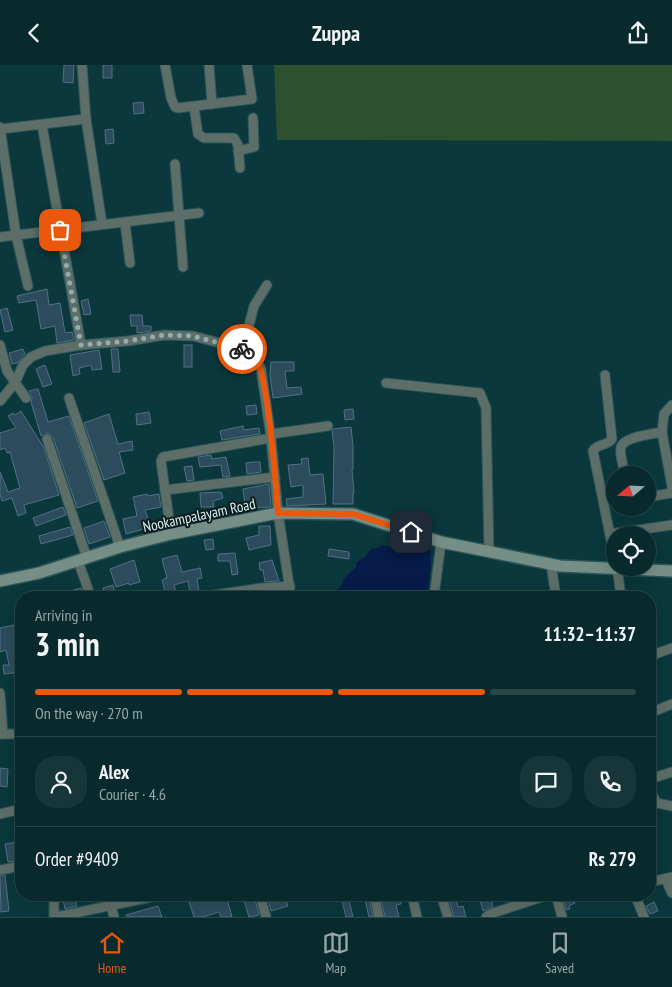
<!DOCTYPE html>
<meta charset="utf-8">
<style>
body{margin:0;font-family:"PT Sans Narrow",sans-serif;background:#163639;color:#f1f3f6;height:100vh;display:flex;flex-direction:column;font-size:19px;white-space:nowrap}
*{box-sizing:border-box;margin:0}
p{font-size:16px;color:#98a7aa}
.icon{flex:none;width:28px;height:28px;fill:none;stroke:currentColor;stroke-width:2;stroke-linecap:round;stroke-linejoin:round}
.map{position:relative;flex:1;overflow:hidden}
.side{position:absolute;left:15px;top:526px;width:641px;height:310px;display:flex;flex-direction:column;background:#082a2d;border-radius:20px;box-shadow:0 5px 20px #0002,0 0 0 1px #294649}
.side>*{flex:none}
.needle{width:32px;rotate:251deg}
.tools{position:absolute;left:606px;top:401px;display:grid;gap:10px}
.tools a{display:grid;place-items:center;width:50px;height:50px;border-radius:50%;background:#082a2d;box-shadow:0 5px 20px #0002,0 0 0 1px #294649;font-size:25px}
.pin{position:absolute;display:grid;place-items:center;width:42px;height:42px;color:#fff;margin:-21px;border-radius:10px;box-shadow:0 2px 8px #0006}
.courier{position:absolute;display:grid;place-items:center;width:50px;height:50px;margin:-25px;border:4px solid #ea580c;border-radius:50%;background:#fff;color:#222;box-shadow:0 1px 6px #0007}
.head em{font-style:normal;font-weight:700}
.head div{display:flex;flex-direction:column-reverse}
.head{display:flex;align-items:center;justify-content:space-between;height:85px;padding:0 20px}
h1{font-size:32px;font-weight:700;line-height:38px}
.bar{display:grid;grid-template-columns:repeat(4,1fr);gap:8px 5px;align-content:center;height:60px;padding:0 20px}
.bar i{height:6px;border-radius:4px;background:#294649}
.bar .active{background:#ea580c}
.bar p{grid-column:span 4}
.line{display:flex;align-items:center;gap:12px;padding:0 20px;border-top:1px solid #294649}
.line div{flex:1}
.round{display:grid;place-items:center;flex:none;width:52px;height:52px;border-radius:20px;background:#163639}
header{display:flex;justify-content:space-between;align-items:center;height:65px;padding:0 20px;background:#082a2d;font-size:22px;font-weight:700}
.menu{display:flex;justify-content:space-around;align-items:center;height:70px;border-top:1px solid #294649;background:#082a2d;font-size:14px;color:#98a7aa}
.menu a{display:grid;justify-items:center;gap:2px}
.menu .active{color:#ea580c}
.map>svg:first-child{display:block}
.green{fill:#2d512e}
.water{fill:#061b49}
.building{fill:#2c4c5d;stroke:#517184}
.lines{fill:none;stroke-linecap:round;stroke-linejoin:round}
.street-casing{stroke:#2b5559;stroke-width:11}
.secondary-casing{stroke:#2b5559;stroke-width:14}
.street{stroke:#5d6e68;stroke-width:9}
.secondary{stroke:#758f87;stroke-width:11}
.done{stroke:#91afb2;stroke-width:5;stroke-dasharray:0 9}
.route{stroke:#ea580c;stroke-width:6}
.labels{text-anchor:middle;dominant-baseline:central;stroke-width:4;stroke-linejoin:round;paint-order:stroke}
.street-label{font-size:15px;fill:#d9eff1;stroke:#0a1c1e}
</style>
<header><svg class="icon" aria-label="back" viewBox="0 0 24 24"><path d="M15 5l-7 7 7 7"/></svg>Zuppa<svg class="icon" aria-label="share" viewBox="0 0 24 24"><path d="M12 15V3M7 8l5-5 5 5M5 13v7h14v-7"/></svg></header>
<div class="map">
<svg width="672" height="852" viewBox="0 0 672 852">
<rect width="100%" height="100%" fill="#0a383c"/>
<polygon class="green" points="274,0 672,0 672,76 277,75"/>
<path class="water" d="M381,480L416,486L430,483L431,499L427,532H338L336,525L340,523L345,512L356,502V498C359,495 363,494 366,491C370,486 369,483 378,483Z"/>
<g class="building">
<polygon points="64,0 74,0 73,18 63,17"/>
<rect x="103" y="0" width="9" height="13"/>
<polygon points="143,37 144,48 134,49 133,38"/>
<polygon points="113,64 114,78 106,79 105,65"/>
<polygon points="47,224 49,240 60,238 65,268 72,267 74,275 57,278 55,261 41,264 36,235 19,238 17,231"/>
<polygon points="88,234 91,249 84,250 81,236"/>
<polygon points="7,243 13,265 5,267 0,245"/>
<polygon points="130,250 142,250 143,261 151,261 151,266 137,268 137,261 131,261"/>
<rect x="184" y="280" width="8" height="22"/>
<polygon points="23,284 25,289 17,298 12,299 9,288"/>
<polygon points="111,284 118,284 120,307 113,307"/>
<polygon points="99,285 102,304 92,305 91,300 79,303 80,309 73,311 70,290"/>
<polygon points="271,297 294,297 294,306 285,306 287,323 301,322 302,329 273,333 270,310"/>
<polygon points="45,300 52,319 43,322 36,304"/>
<polygon points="38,324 48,357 69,351 98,436 77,443 53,372 48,368 41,371 31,337 32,332 29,326"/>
<polygon points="256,340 257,349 247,350 246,341"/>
<polygon points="353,344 354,354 345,355 344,345"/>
<polygon points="21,346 44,383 59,430 24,440 26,448 18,451 12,433 2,436 0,429 0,407 8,427 20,423 10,387 7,388 5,383 0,385 0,368 16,363 8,351 13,348 15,350"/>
<polygon points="149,347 151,358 137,360 136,349"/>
<polygon points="109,349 118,379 132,376 133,385 119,387 125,408 104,415 84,358"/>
<polygon points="243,361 244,365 259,363 260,369 222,375 220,366"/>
<polygon points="351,362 353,381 353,404 352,404 354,428 353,428 353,439 333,439 334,382 332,366 333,364"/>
<polygon points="211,390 212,394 226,392 230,411 223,412 221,400 200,402 198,392"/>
<polygon points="308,393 310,410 323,409 326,439 287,441 286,434 303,432 303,420 291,422 288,400 302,399 301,394"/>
<polygon points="252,397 260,397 261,407 247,409 246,398"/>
<polygon points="192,401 194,415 187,416 184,402"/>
<polygon points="269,419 271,442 255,443 255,445 246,447 243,424"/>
<polygon points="221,427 223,433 213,436 214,442 201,442 200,428"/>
<polygon points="147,429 147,431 159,429 161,442 145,445 151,462 126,469 123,454 137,451 133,432"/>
<polygon points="63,442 66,450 36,461 33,453"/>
<polygon points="104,456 110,472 89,479 84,463"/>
<polygon points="259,461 270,461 271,480 249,485 246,473 259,470"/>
<polygon points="70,462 73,470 41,479 39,471"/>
<polygon points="213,474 214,484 206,485 204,475"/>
<polygon points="329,484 349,487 349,494 328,491"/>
<polygon points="235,488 238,509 232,510 230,496 218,496 218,489"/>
<polygon points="177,490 182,507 200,503 202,513 197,514 199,526 190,528 188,516 174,520 176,528 166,531 162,515 167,513 162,494"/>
<polygon points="134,495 140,517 129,520 129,518 116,522 110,504"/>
<polygon points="272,495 279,516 265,517 263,505 260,505 259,498"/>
<polygon points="113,520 115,528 106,532 103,523"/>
<polygon points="81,523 85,532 53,532 52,531"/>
<polygon points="14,560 16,570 21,569 21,607 4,609 3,600 9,600 6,585 0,587 0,563"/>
<polygon points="0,703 8,704 7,722 0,721"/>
<polygon points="17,777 20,795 8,797 5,779"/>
<polygon points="5,810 9,846 1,847 0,811"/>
<polygon points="62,830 74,830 77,841 65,844"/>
<polygon points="187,830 198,830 200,835 226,830 232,852 221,852 219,847 203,852 194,852"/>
<polygon points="249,830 254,830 259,850 249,852 243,832"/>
<polygon points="267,830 284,830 288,841 271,846"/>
<polygon points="364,830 368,830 373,852 369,852"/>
<polygon points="384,830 399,830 401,839 396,840 399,852 385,852 381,834 385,833"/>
<polygon points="448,830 455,830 458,842 463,841 466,852 454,852"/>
<polygon points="482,830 490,830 493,842 483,846 479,831"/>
<polygon points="563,830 566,830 566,832 573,830 575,838 569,841 570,844 566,845"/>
<polygon points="348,831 353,852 346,852 341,832"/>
<polygon points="654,837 658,846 650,849 646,841"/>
<polygon points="158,841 162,852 127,852 126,850"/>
</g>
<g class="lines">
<defs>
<g id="street">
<polyline points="82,0 86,54 102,159"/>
<polyline points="165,0 171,33 175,42 178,43 252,34 247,0"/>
<polyline points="209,0 212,39"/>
<polyline points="194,42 198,69 204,73 234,73 238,80 240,103"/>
<polyline points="42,60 81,280"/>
<polyline points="0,62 16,170 28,221"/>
<polyline points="0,64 86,54"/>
<polyline points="238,86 254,82 253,53"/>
<polyline points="175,99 183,202"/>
<polyline points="125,158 130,198"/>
<polyline points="0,172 199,148"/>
<polyline points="0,280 7,306 26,333"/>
<polyline points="243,284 254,241 267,220"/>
<path d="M605,310L612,374C607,381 596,379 593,386L615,495"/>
<polyline points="386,318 480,328 486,343 489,487"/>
<polyline points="69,333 120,482"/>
<polyline points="0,336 15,318 23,300 31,292 45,286 81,280 128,276 164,270 193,271 243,284 255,292 261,304 271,373 278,448 291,532"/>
<polyline points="672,340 664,349 662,367 672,422"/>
<polyline points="271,369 328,361"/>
<polyline points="47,374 87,493"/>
<path d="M625,410C624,402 619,390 621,382C624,372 652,369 662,367"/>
<polyline points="165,425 275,412"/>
<polyline points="648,432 672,428"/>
<polyline points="171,469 161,396 163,392 271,373"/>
<polyline points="610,469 672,460"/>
<polyline points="78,496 91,532"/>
<polyline points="551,499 556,532"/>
<polyline points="617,502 621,532"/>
<polyline points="201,532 262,523 290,521"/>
<polyline points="434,532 441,477"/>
<polyline points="650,591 672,583"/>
<polyline points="0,628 3,669"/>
<polyline points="650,648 672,639"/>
<polyline points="0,669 21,669"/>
<polyline points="650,714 672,707"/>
<polyline points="650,726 657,738 672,741"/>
<polyline points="0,749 21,744"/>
<polyline points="0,805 21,801"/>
<polyline points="666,815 672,828"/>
<polyline points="650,817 672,812"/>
<polyline points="260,830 266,852"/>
<polyline points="374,830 379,852"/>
<polyline points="412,830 417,852"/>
<polyline points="441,830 448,852"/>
<polyline points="556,830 562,852"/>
<polyline points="635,830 644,852"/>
<polyline points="111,841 114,852"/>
<polyline points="54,852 54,830"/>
<polyline points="56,852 161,830"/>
<polyline points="486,852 490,849 548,830"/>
</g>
<polyline id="secondary" points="0,516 39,508 120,482 171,469 278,448 353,449 441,477 560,501 672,506"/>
</defs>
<use href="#street" class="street-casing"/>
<use href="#secondary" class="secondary-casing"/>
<use href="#street" class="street"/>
<use href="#secondary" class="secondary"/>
</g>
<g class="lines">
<polyline class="done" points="60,165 81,280 128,276 164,270 193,271 242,284"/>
<path class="route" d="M242,284C246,286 252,289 255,292C268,307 276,422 278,448L353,449L411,467"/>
</g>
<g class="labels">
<g class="street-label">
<text transform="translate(199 450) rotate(-12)">Nookampalayam Road</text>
</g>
</g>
</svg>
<div class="tools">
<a><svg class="needle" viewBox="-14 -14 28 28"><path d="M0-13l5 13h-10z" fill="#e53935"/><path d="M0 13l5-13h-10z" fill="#98a7aa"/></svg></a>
<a><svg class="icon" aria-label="locate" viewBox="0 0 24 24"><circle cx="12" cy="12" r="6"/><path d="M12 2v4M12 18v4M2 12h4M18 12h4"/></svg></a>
</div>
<div class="pin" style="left:60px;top:165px;background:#ea580c"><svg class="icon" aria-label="bag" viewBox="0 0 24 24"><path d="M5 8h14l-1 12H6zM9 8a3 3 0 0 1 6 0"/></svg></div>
<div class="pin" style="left:411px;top:467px;background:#1f2937"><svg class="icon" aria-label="home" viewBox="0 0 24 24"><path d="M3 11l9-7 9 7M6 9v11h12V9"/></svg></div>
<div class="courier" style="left:242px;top:284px"><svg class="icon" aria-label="bike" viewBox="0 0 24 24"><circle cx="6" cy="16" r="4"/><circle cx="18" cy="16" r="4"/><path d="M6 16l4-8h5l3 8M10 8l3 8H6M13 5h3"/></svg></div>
<section class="side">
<div class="head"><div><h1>3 min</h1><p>Arriving in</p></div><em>11:32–11:37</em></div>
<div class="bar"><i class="active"></i><i class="active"></i><i class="active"></i><i></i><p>On the way · 270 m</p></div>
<div class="line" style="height:90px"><a class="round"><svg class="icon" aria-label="person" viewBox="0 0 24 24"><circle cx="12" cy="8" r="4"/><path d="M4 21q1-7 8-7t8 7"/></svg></a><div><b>Alex</b><p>Courier · 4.6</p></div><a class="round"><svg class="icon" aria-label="chat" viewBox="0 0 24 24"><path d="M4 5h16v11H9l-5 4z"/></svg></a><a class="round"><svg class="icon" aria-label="phone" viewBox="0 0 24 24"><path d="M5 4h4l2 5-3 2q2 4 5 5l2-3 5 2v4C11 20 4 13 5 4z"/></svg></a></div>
<div class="line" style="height:65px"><div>Order #9409</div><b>Rs 279</b></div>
</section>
</div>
<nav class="menu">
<a class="active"><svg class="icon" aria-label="home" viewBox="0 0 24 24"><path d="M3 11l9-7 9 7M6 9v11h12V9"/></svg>Home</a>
<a><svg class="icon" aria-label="map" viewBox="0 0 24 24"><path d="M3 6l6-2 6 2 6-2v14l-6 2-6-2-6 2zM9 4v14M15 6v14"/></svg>Map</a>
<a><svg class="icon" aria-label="saved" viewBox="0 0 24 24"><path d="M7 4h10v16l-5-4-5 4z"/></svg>Saved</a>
</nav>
